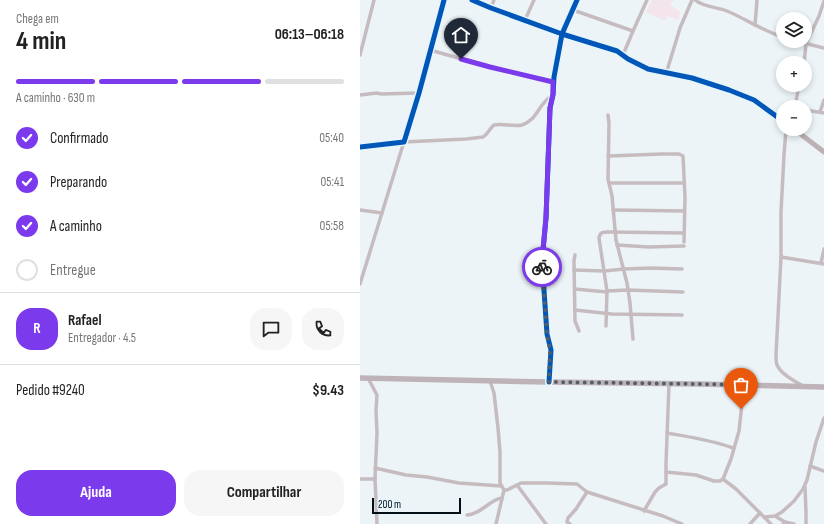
<!DOCTYPE html>
<html lang="pt">
<meta charset="utf-8">
<style>
body{margin:0;font-family:"Sofia Sans Condensed",sans-serif;background:#f6f6f6;color:#222;height:100vh;display:flex;flex-direction:column;font-size:15px;white-space:nowrap}
*{box-sizing:border-box;margin:0}
p{font-size:13px;color:#767676}
.icon{flex:none;width:22px;height:22px;fill:none;stroke:currentColor;stroke-width:2;stroke-linecap:round;stroke-linejoin:round}
.map{position:relative;flex:1;overflow:hidden}
.sheet{display:flex;flex-direction:column;background:#fff;width:360px}
.sheet>*{flex:none}
.controls{position:absolute;left:416px;top:12px;display:grid;gap:8px}
.controls a{display:grid;place-items:center;width:36px;height:36px;border-radius:50%;background:#fff;box-shadow:0 2px 6px #0003;font-size:20px}
.scale{position:absolute;left:12px;bottom:10px;width:89px;box-sizing:border-box;padding-left:4px;border:2px solid #041016;border-top:0;font-size:11px;line-height:14px;white-space:nowrap;color:#041016;-webkit-text-stroke:3px #e7f5fc;paint-order:stroke}
.pin{position:absolute;display:grid;place-items:center;width:34px;height:34px;color:#fff;margin:-41px -17px;border-radius:50% 50% 50% 0;rotate:-45deg;box-shadow:0 0 4px #0007}
.pin .icon{rotate:45deg}
.courier{position:absolute;display:grid;place-items:center;width:40px;height:40px;margin:-20px;border:3px solid #7c3aed;border-radius:50%;background:#fff;color:#222;box-shadow:0 1px 5px #0007}
.headline em{font-style:normal;font-weight:700}
.headline div{display:flex;flex-direction:column-reverse}
.headline{display:flex;align-items:center;justify-content:space-between;height:68px;padding:0 16px}
h1{font-size:26px;font-weight:700;line-height:30px}
.bar{display:grid;grid-template-columns:repeat(4,1fr);gap:6px 4px;align-content:center;height:48px;padding:0 16px}
.bar i{height:5px;border-radius:3px;background:#e0e0e0}
.bar .current{background:#7c3aed}
.bar p{grid-column:span 4}
.line{display:flex;align-items:center;gap:10px;padding:0 16px;border-top:1px solid #e0e0e0}
.line div{flex:1}
.round{display:grid;place-items:center;flex:none;width:42px;height:42px;border-radius:16px;background:#f6f6f6}
ol{padding:0 16px;list-style:none}
li{display:flex;align-items:center;gap:12px;height:44px}
li p{margin-inline-start:auto}
li .icon{padding:4px;border-radius:50%;background:#7c3aed;color:#fff;stroke-width:4}
li:last-child{color:#767676}
li i{width:22px;height:22px;border:2px solid #e0e0e0;border-radius:50%}
.action{display:flex;gap:8px;margin-top:auto;padding:8px 16px}
.action a{flex:1;height:46px;border-radius:16px;background:#7c3aed;color:#fff;font-size:16px;font-weight:700;line-height:46px;text-align:center}
.action a+a{background:#f6f6f6;color:#222}
main{display:flex;flex:1;min-height:0}
.map>svg:first-child{display:block}
.green{fill:#f4e5ed}
.lines{fill:none;stroke-linecap:round;stroke-linejoin:round}
.street{stroke:#c6bcc0;stroke-width:3.5}
.secondary{stroke:#bdb1b6;stroke-width:5}
.primary{stroke:#beb3b9;stroke-width:5.5}
.cycleway-casing{stroke:#e7f5fc;stroke-width:8}
.cycleway{stroke:#0057b8;stroke-width:5}
.done{stroke:#556065;stroke-width:4;stroke-dasharray:0 7.2}
.route{stroke:#7c3aed;stroke-width:5}
</style>
<main>
<section class="sheet">
<div class="headline"><div><h1>4 min</h1><p>Chega em</p></div><em>06:13–06:18</em></div>
<div class="bar"><i class="current"></i><i class="current"></i><i class="current"></i><i></i><p>A caminho · 630 m</p></div>
<ol>
<li><svg class="icon" aria-label="check" viewBox="0 0 24 24"><path d="M5 12l5 5 9-10"/></svg>Confirmado<p>05:40</p></li>
<li><svg class="icon" aria-label="check" viewBox="0 0 24 24"><path d="M5 12l5 5 9-10"/></svg>Preparando<p>05:41</p></li>
<li><svg class="icon" aria-label="check" viewBox="0 0 24 24"><path d="M5 12l5 5 9-10"/></svg>A caminho<p>05:58</p></li>
<li><i></i>Entregue</li>
</ol>
<div class="line" style="height:72px"><b class="round" style="background:#7c3aed;color:#fff">R</b><div><b>Rafael</b><p>Entregador · 4.5</p></div><a class="round"><svg class="icon" aria-label="chat" viewBox="0 0 24 24"><path d="M4 5h16v11H9l-5 4z"/></svg></a><a class="round"><svg class="icon" aria-label="phone" viewBox="0 0 24 24"><path d="M5 4h4l2 5-3 2q2 4 5 5l2-3 5 2v4C11 20 4 13 5 4z"/></svg></a></div>
<div class="line" style="height:52px"><div>Pedido #9240</div><b>$9.43</b></div>
<div class="action"><a>Ajuda</a><a>Compartilhar</a></div>
</section>
<div class="map">
<svg width="464" height="524" viewBox="0 0 464 524">
<rect width="100%" height="100%" fill="#ecf4f7"/>
<polygon class="green" points="292,0 314,0 310,5 320,12 319,20 307,16 305,21 286,12"/>
<g class="lines">
<g class="street">
<path d="M335,0C343,7 357,7 367,11C386,19 403,31 423,37"/>
<polyline points="131,8 134,0"/>
<polyline points="213,10 273,31"/>
<polyline points="165,20 174,0"/>
<polyline points="395,25 397,0"/>
<polyline points="436,41 464,48"/>
<polyline points="70,50 130,67 193,82"/>
<polyline points="0,55 14,0"/>
<polyline points="263,55 273,31 287,0"/>
<polyline points="444,63 446,44 459,16 464,1"/>
<polyline points="306,74 320,28 332,0"/>
<polyline points="0,95 17,93 21,94 59,93"/>
<polyline points="435,107 439,85"/>
<polyline points="445,110 464,113"/>
<polyline points="460,112 464,100"/>
<polyline points="248,115 249,123 248,179 252,196 256,240 267,283 270,303 273,339"/>
<path d="M426,129L424,155L421,212V257L416,355C416,358 416,362 417,365C421,374 434,381 443,386"/>
<path d="M0,147L44,142L106,139L123,137C128,134 130,128 134,125C143,123 153,127 162,125C178,120 178,103 193,95"/>
<polyline points="248,156 302,154 319,154 323,156 325,197 324,242"/>
<polyline points="249,183 324,183"/>
<polyline points="0,210 22,213"/>
<polyline points="253,210 324,211"/>
<polyline points="257,245 289,247 324,246"/>
<polyline points="215,255 214,261 215,321 219,331"/>
<polyline points="421,257 464,264"/>
<polyline points="461,263 464,249"/>
<polyline points="214,270 244,271 264,269 291,268 322,269"/>
<polyline points="0,284 59,93 84,0"/>
<polyline points="215,289 247,292"/>
<polyline points="247,291 268,290 323,292"/>
<polyline points="215,310 252,314 322,315"/>
<path d="M246,326L247,291L239,238C240,231 245,232 250,232L324,233"/>
<polyline points="8,378 17,395 16,410 17,433 15,479 17,524"/>
<polyline points="130,381 134,393 138,428 140,452 140,483 144,490 136,524"/>
<polyline points="189,382 191,350 187,334 182,261 186,218 190,108 193,95 194,77 202,34 217,0"/>
<path d="M307,433C330,437 352,440 373,448"/>
<polyline points="450,466 464,471"/>
<polyline points="15,468 46,475 67,477 99,483 141,486"/>
<polyline points="306,472 336,475 354,481 360,481 363,479"/>
<polyline points="0,479 15,479"/>
<polyline points="363,479 371,459 379,431 384,385"/>
<polyline points="363,479 376,489 411,524"/>
<polyline points="157,485 186,524"/>
<polyline points="445,487 446,512 446,524"/>
<polyline points="144,490 147,490 161,483 187,483 217,484 227,492 303,516 322,524"/>
<polyline points="284,511 295,492 299,488 306,484 306,463 309,384"/>
<path d="M107,515C122,514 130,499 142,498"/>
<polyline points="415,516 425,522"/>
<polyline points="405,517 415,516 422,512 434,501 443,489 447,480 456,442 464,418"/>
<polyline points="210,524 207,522 208,518 216,509 227,492"/>
<polyline points="390,524 400,513"/>
<polyline points="423,524 425,522 434,524"/>
</g>
<g class="secondary">
<polyline points="112,0 131,8 202,34 257,51 268,59 288,69 332,78 369,90 394,100 423,121"/>
<polyline points="434,129 464,152"/>
</g>
<polyline class="primary" points="0,378 189,382 338,384 464,387"/>
<defs>
<g id="cycleway">
<polyline points="112,0 131,8 202,34 257,51 268,59 288,69 332,78 369,90 394,100 423,121"/>
<polyline points="0,147 44,142 59,93 84,0"/>
<polyline points="189,382 191,350 187,334 182,261 186,218 190,108 193,95 194,77 202,34 217,0"/>
</g>
</defs>
<use href="#cycleway" class="cycleway-casing"/>
<use href="#cycleway" class="cycleway"/>
</g>
<g class="lines">
<polyline class="done" points="182,267 187,334 190,350 189,382 338,384 384,385 381,409"/>
<polyline class="route" points="101,59 130,67 193,82 193,94 190,108 186,218 182,261 182,267"/>
</g>
</svg>
<div class="controls">
<a><svg class="icon" aria-label="layers" viewBox="0 0 24 24"><path d="M12 4l9 5-9 5-9-5zM3 14l9 5 9-5"/></svg></a>
<a>+</a>
<a>−</a>
</div>
<div class="scale">200 m</div>
<div class="pin" style="left:381px;top:409px;background:#ea580c"><svg class="icon" aria-label="bag" viewBox="0 0 24 24"><path d="M5 8h14l-1 12H6zM9 8a3 3 0 0 1 6 0"/></svg></div>
<div class="pin" style="left:101px;top:59px;background:#1f2937"><svg class="icon" aria-label="home" viewBox="0 0 24 24"><path d="M3 11l9-7 9 7M6 9v11h12V9"/></svg></div>
<div class="courier" style="left:182px;top:267px"><svg class="icon" aria-label="bike" viewBox="0 0 24 24"><circle cx="6" cy="16" r="4"/><circle cx="18" cy="16" r="4"/><path d="M6 16l4-8h5l3 8M10 8l3 8H6M13 5h3"/></svg></div>
</div>
</main>
